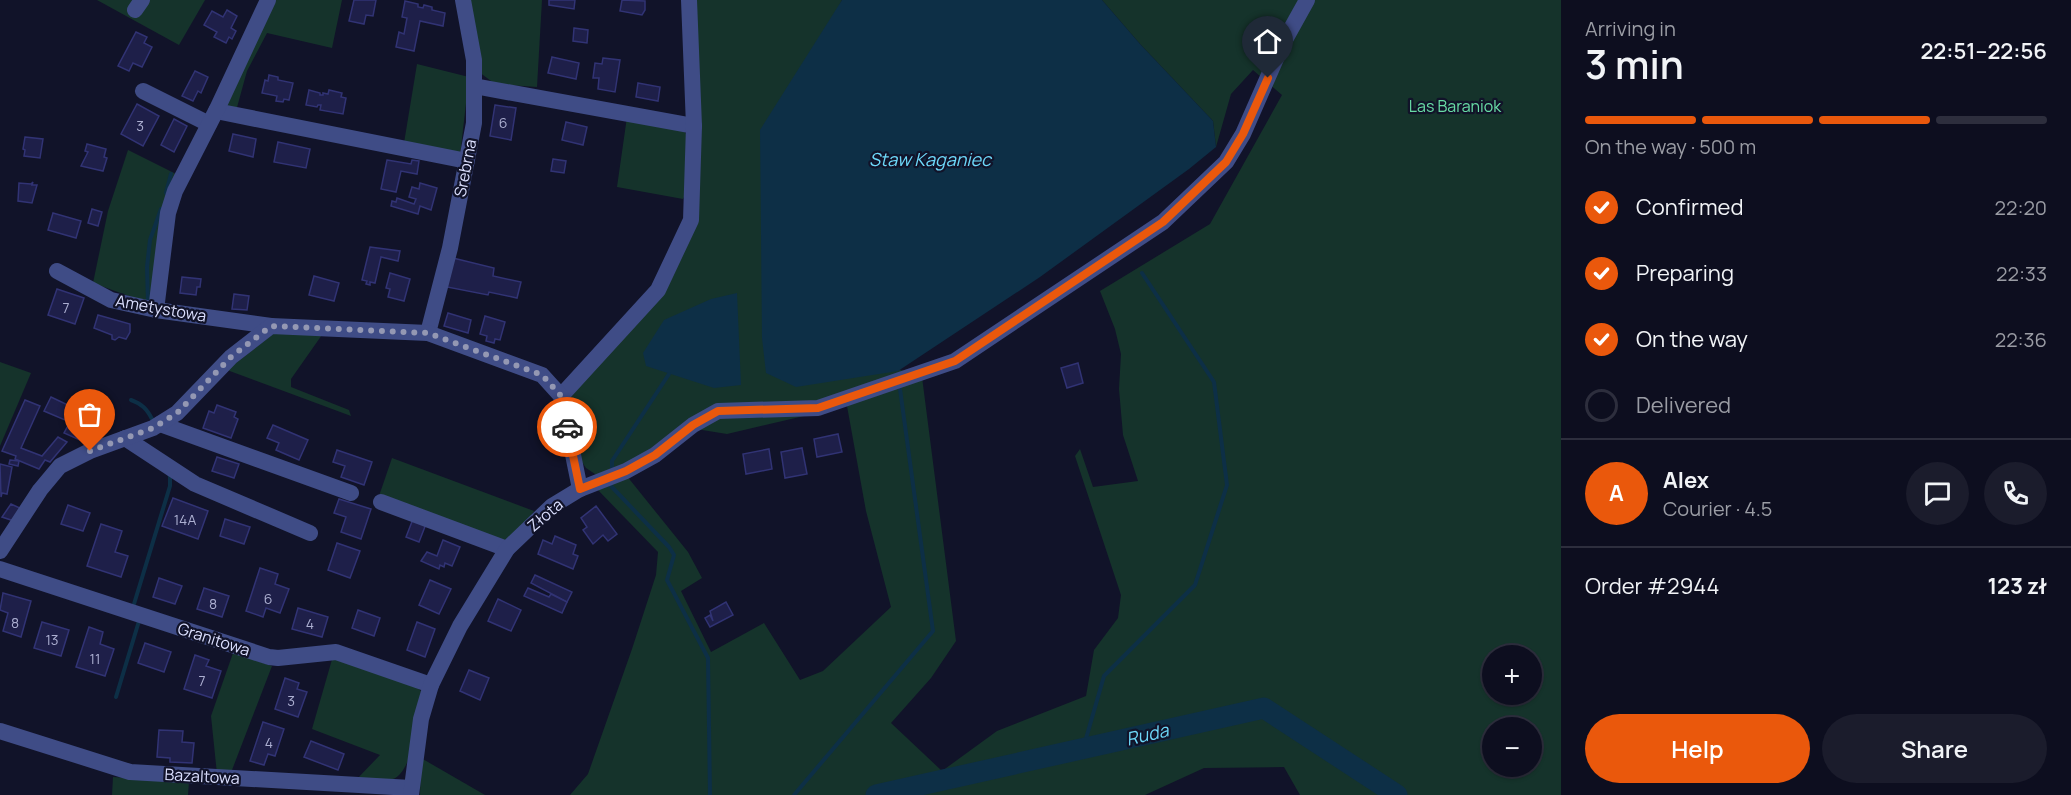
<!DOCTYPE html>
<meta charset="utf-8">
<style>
body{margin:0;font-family:Manrope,sans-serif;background:#1b1c2c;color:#f1f3f6;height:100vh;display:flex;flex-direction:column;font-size:22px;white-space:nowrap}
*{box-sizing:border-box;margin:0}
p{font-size:20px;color:#9a9ca4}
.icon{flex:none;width:33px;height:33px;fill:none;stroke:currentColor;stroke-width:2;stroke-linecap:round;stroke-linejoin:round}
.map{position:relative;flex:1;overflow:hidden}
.sheet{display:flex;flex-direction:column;background:#0d0e1f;width:510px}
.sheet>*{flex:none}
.buttons{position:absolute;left:1482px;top:645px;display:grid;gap:12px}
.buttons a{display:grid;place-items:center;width:60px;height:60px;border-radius:50%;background:#0d0e1f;box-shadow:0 2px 4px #0004,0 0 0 2px #2d2e3d;font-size:30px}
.pin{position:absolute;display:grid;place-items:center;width:51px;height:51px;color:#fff;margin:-62px -26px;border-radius:50% 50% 50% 0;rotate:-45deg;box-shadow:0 0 6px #0007}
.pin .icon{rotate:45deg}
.courier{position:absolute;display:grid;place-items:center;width:60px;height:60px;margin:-30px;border:4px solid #ea580c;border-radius:50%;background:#fff;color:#222;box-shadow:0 2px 8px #0007}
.summary em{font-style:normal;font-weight:600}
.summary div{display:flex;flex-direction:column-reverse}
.summary{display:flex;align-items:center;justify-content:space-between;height:102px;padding:0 24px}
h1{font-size:39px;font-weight:600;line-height:45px}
.bar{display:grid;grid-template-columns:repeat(4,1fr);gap:9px 6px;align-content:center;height:72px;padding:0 24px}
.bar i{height:8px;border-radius:4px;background:#2d2e3d}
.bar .active{background:#ea580c}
.bar p{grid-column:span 4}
.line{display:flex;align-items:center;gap:15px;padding:0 24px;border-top:2px solid #2d2e3d}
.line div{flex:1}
.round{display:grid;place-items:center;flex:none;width:63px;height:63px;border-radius:32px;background:#1b1c2c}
ol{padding:0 24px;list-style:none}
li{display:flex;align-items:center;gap:18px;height:66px}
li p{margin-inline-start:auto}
li .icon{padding:6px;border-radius:50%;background:#ea580c;color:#fff;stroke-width:4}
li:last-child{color:#9a9ca4}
li i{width:33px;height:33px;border:3px solid #2d2e3d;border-radius:50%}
.button{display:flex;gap:12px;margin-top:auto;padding:12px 24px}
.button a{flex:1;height:69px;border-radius:36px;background:#ea580c;color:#fff;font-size:24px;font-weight:600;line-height:69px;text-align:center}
.button a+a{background:#1b1c2c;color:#f1f3f6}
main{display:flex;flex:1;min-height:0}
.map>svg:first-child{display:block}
.green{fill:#15332b;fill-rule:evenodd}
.water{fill:#0d2f46}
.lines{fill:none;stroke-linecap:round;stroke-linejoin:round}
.stream{stroke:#0d2f46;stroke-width:4}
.river{stroke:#0d2f46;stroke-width:21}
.building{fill:#1e1f49;stroke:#313374;stroke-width:1.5}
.minor{stroke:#3f4c86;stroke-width:16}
.done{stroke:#9498b3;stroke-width:6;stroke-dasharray:0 10.8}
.route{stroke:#ea580c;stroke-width:8}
.labels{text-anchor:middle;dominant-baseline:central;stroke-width:4.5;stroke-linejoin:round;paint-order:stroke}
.number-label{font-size:14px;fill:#acafd1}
.park-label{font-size:16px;fill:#68dca5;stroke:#111329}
.street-label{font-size:16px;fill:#dbdffe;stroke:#111329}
.water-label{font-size:18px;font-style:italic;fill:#6dd8f9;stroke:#111329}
</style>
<main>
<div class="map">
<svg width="1561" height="795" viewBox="0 0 1561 795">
<rect width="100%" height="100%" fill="#111329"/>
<g class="green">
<polygon points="97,0 205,0 179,45"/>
<polygon points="274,0 342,0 332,48 267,33 247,71 236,111 223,107"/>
<polygon points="469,0 542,0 537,87 495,84 479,72"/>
<path d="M696,0H842L833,17L898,369L922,377L956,641L931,678L891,723L942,771L997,731L1086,696L1094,650L1118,618L1121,595L1075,456L1080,449L1093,487L1138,481L1123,435L1119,389L1121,354L1115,329L1100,291L1210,224L1282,95L1253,70L1231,94L1216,147L1213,121L1140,44L1102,0H1561V795H1300L1284,767L1204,768L1145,795H570L588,774L632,649L656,575L658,552L596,488L626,475L688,552L702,578L681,591L711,652L764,623L800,680L823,671L891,607L866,511L847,406L727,434L696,429L598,476L586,468L578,456L568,400L695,227ZM1492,656H1532V694H1492ZM1492,728H1532V766H1492Z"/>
<polygon points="417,64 469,77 460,156 404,143"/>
<polygon points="627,117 680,127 689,137 686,193 683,199 617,187"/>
<polygon points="128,150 178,175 151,302 137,299 93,283 108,211"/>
<polygon points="277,331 324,332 291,379 291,387 349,410 351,416 227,370"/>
<polygon points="0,362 31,373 0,446"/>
<polygon points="392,458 534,511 526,525 507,544 379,496"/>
<polygon points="233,653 272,666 232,770 217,774 211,716"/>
<path d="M333,656L415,686L421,691C418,712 415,775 390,780C379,782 367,780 356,780L380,755L312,729Z"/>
<polygon points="421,758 485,795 420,795"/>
<polygon points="113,777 189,782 188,795 112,795"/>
</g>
<g class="water">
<polygon points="842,0 1102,0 1140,44 1213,121 1216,147 1189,169 1040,277 898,371 796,387 766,373 762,338 760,130"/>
<polygon points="737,293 741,385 714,388 646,366 643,353 664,320 711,299"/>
</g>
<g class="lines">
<g class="stream">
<polyline points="166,193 171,174"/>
<polyline points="148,303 147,267 150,240 161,209"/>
<path d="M131,400C142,404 147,409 152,419"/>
<polyline points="612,467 612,461 669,374"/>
<polyline points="611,486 669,547 674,555 667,580 708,658 710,795"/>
<polyline points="134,604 170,486 170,476 169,474"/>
<polyline points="116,697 139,621 137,619"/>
<polyline points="1083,749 1104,676 1195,585 1227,485 1214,382 1142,273"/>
<polyline points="794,795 933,631 900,389"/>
</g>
<polyline class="river" points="876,795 1264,708 1397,795"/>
</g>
<g class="building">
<polygon points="354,0 376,0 373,16 366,15 364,24 349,21"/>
<polygon points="549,0 575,0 574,9 549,5"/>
<polygon points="622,0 645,1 645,10 642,15 620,11"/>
<polygon points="405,1 418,4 418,7 423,8 424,5 432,7 432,10 445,13 443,26 420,21 414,51 396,47 399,32 404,34 407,18 402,17"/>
<polygon points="227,10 237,16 231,28 236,31 232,39 229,37 226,43 214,37 217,32 204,25 212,11 223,17"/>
<polygon points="574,28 588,30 587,43 573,41"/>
<polygon points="136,32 147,37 144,43 152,47 142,67 133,63 129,71 118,66"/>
<polygon points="552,57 579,63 576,79 548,73"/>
<polygon points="603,58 620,60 615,92 598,89 599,78 593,78 595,63 602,64"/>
<polygon points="195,71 208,77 201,93 198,91 193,101 182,96"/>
<polygon points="269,75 278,77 278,80 293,83 289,100 284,99 283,102 276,101 277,96 262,93 265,80 268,81"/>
<polygon points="638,83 660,87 658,101 636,97"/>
<polygon points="309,90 320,93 320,95 323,95 323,93 328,94 329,90 342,93 341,97 346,98 343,114 320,110 321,105 318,105 317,107 306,105"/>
<polygon points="137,104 159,116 143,146 121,134"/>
<polygon points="495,105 516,108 511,140 490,136"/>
<polygon points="174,119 187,126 174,152 161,145"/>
<polygon points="566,122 587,127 583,145 562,140"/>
<polygon points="233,134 256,139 253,157 229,151"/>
<polygon points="25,137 43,139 40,158 24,156 25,150 23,149"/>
<polygon points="278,142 310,149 306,168 274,162"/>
<polygon points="87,144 106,149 104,157 107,158 103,171 81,166 88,152 85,151"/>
<polygon points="553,159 566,161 564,173 551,171"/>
<polygon points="387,160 411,164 412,160 419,161 417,174 401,171 396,192 381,189"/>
<polygon points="33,182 32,185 37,185 32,203 18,201 19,183 31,184"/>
<polygon points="420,183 437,188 431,210 420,206 418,214 391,206 392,201 396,202 397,198 414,204 416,199 409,197 412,187 419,189"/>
<polygon points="92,209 102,212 98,226 88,223"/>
<polygon points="53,213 81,221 76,238 48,230"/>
<polygon points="370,247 400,251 398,261 381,257 375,283 370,282 370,285 366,284 367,281 362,280"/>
<polygon points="453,258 494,268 493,276 521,282 517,298 489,292 488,295 447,287"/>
<polygon points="390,273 410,279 404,301 388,297 390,289 386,288"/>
<polygon points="314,276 339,283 334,301 309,295"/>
<polygon points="182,277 201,279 200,287 197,287 196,295 180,293"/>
<polygon points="57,289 84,298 75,324 48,315"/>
<polygon points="234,294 249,296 247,310 232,309"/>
<polygon points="448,313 471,320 468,333 444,326"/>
<polygon points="98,315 130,324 130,332 126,339 119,337 115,340 112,339 112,335 94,328"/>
<polygon points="485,316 505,322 500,340 495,339 494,343 486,341 487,336 480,334"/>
<polygon points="1078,363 1083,383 1067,388 1061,368"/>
<polygon points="51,397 91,416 80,440 64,433 70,422 44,411"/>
<polygon points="25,400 40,406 21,448 42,456 58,437 67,442 50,462 45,460 39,469 15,459 16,456 2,451"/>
<polygon points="217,405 236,412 234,417 238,419 231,438 203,428 209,411 214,413"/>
<polygon points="273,425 308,440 299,460 276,450 279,443 267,438"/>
<polygon points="838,434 842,452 817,457 814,439"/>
<polygon points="802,448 807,474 785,478 781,452"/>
<polygon points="769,449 772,469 746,474 743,454"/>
<polygon points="337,450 372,462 364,485 341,477 345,466 333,462"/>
<polygon points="217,457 239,464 234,478 212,471"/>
<polygon points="10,460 19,461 18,466 9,464"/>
<polygon points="0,464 12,467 7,494 2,493 1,497"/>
<polygon points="173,498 208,511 198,539 162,526"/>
<polygon points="339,499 371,509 361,539 341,532 346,517 334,513"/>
<polygon points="11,504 22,509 14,521 2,517"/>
<polygon points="68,505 90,513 83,531 61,524"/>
<polygon points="596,506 617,534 608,541 603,535 593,544 583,530 587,527 581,518"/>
<polygon points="225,519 250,527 244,544 220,536"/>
<polygon points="413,519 426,524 419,542 406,537"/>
<polygon points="101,524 122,531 115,552 128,556 121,577 87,566"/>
<polygon points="555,536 576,545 573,554 578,556 573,569 538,554 543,540 552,544"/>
<polygon points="443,540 460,547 452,566 445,563 444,567 440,565 439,569 421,561 427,552 437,556"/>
<polygon points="337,543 360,551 350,578 328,570"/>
<polygon points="260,568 278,574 275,584 289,589 280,613 266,608 263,617 246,611"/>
<polygon points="535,575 572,592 567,602 531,583"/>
<polygon points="159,578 182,586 175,604 153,597"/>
<polygon points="430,580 451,589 439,614 419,605"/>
<polygon points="204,588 229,596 222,617 197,609"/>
<polygon points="528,588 549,597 551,594 567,602 562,613 524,596"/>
<polygon points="3,593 31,601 21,637 3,631 8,613 0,610"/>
<polygon points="498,599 521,610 511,631 488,621"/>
<polygon points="726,602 733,615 710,627 705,618 710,615 713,621 710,611"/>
<polygon points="298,608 328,617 322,637 292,629"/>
<polygon points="358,610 380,618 374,636 352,628"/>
<polygon points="42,622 69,630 61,656 34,648"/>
<polygon points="417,622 435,629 425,657 407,650"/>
<polygon points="89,627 103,632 100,644 114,649 105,676 76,667"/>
<polygon points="145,643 171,652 164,672 138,663"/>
<polygon points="195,655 209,660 206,666 221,671 212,698 184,689"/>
<polygon points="469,670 489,678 480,700 460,691"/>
<polygon points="285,678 299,683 297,689 307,692 298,717 275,709"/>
<polygon points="263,722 284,729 275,756 268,754 264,765 250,761"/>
<polygon points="159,730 183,731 182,742 194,743 192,763 170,762 170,758 157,757"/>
<polygon points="311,741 344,754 338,770 304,757"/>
</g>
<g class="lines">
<g class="minor">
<polyline points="135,10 142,0"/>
<polyline points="474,86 694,126"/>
<polyline points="143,91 209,124"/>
<polyline points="216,111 467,161"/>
<polyline points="57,271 111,300 156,310 271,326"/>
<polyline points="156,310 168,213 175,191 218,107 268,0"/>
<polyline points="428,333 450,248 474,123 474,60 463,0"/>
<polyline points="561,396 658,290 691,220 694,126 689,0"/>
<polyline points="160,424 351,493"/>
<polyline points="125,438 195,484 310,533"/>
<polyline points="381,502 507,549"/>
<polyline points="0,551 40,490 60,466 90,451 153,428 177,413 231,357 271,326 428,333 542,375 561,396 580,489"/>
<polyline points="0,569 269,657 278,658 336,652 431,685"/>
<polyline points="0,731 130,772 411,788"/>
<polyline points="411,795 421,719 431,685 460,626 507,549 552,506 580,489 626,471 655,455 693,425 718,411 818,408 955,361 1163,222 1226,162 1243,134 1282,45 1307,0"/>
</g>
</g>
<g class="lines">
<polyline class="done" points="90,451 153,428 177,413 231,357 271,326 428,333 542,375 561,396 567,427"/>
<polyline class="route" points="567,427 580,489 626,471 655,455 693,425 718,411 818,408 955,361 1163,222 1226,162 1243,134 1268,78"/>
</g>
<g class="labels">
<g class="number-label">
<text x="503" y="122">6</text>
<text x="140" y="125">3</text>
<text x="66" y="307">7</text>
<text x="185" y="519">14A</text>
<text x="268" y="598">6</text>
<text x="213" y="603">8</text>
<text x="15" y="622">8</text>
<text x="310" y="623">4</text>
<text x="52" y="639">13</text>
<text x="95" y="658">11</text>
<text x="202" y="680">7</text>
<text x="291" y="700">3</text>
<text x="269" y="742">4</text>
</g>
<g class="park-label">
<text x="1455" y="106">Las Baraniok</text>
</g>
<g class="street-label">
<text transform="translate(465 168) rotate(-79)">Srebrna</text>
<text transform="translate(161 308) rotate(10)">Ametystowa</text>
<text transform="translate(545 515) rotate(-40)">Złota</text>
<text transform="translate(214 639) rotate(18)">Granitowa</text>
<text transform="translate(202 776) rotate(3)">Bazaltowa</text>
</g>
<g class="water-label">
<text x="930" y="159">Staw Kaganiec</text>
<text transform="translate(1147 734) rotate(-13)">Ruda</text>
</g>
</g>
</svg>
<div class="buttons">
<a>+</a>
<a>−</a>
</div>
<div class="pin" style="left:90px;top:451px;background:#ea580c"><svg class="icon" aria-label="bag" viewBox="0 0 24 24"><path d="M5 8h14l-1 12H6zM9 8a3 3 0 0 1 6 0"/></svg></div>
<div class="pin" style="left:1268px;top:78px;background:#1f2937"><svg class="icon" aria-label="home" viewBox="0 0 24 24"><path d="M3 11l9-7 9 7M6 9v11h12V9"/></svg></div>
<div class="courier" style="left:567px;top:427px"><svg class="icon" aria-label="car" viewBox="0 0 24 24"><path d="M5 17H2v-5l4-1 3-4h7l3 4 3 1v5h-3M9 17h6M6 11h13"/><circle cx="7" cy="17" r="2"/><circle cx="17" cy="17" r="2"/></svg></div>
</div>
<section class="sheet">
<div class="summary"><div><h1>3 min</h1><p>Arriving in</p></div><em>22:51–22:56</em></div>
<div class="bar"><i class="active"></i><i class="active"></i><i class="active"></i><i></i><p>On the way · 500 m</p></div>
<ol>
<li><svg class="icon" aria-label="check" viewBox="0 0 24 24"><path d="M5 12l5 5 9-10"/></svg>Confirmed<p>22:20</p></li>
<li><svg class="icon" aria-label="check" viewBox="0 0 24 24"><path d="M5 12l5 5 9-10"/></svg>Preparing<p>22:33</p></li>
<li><svg class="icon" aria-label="check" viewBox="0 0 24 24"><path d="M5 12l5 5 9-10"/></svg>On the way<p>22:36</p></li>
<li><i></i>Delivered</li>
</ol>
<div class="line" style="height:108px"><b class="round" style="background:#ea580c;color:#fff">A</b><div><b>Alex</b><p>Courier · 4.5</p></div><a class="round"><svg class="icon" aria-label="chat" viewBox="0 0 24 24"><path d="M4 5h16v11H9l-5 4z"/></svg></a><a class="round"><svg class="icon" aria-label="phone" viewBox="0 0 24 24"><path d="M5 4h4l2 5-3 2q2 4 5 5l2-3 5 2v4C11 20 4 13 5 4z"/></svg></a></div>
<div class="line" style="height:78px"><div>Order #2944</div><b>123 zł</b></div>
<div class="button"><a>Help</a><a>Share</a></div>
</section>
</main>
